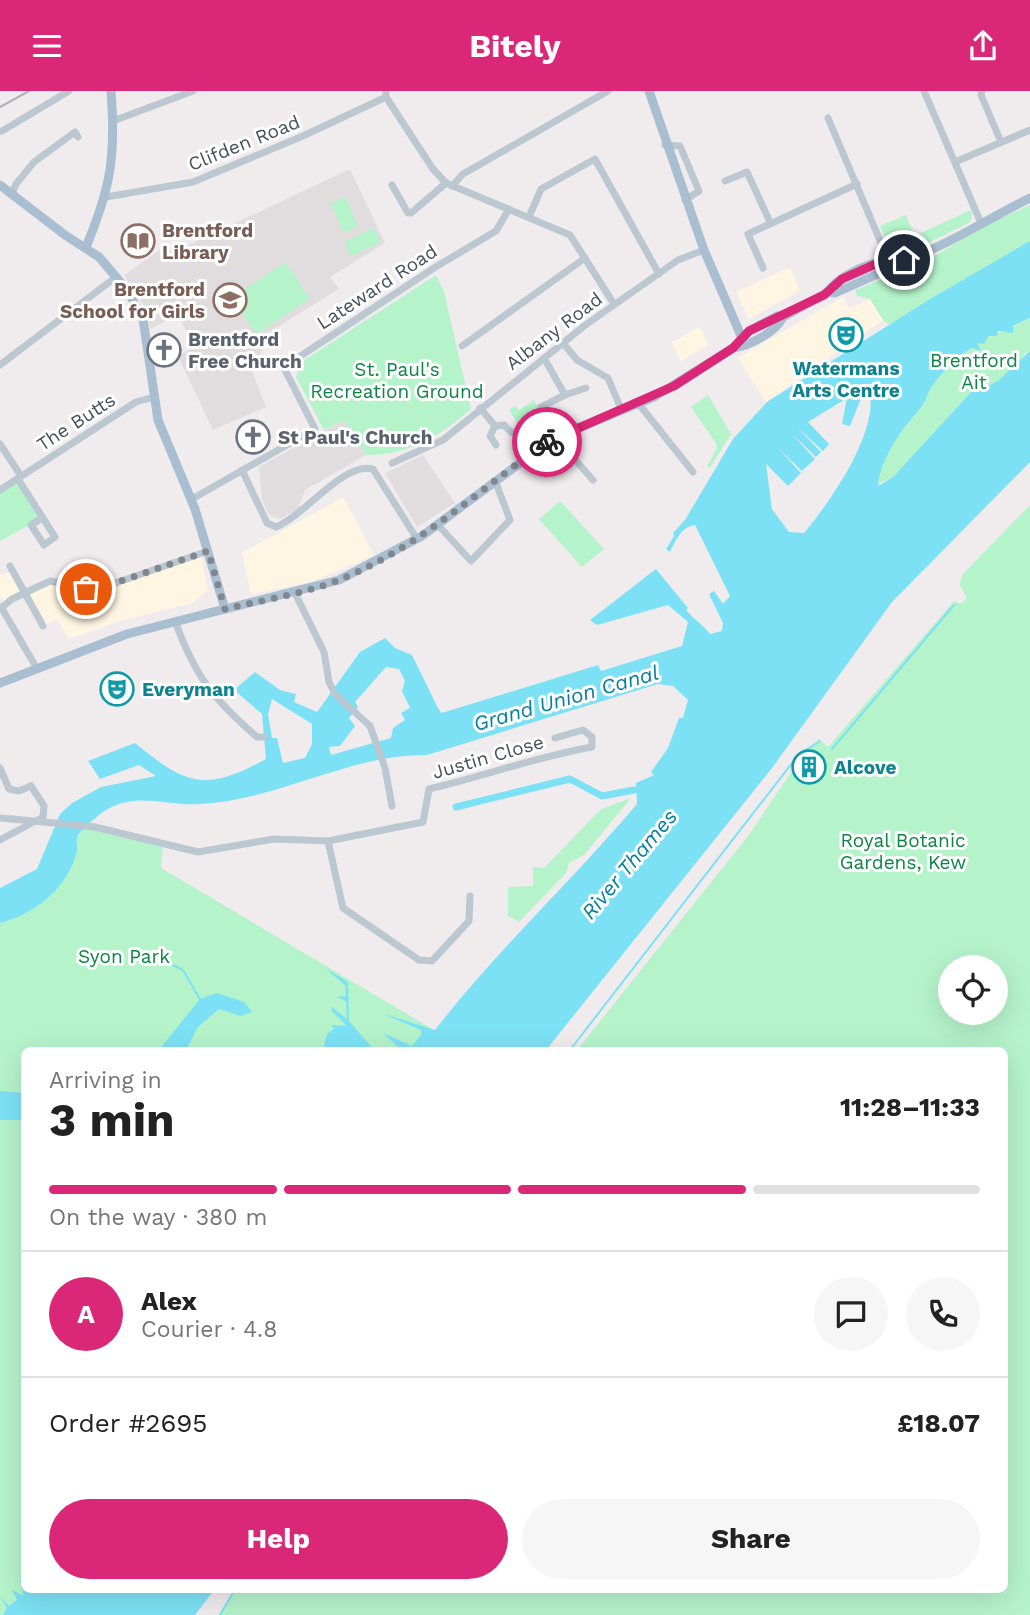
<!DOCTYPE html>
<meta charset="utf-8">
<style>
body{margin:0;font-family:"Work Sans",sans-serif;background:#f6f6f6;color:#222;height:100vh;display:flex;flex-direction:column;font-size:26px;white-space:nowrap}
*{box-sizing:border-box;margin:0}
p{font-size:23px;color:#767676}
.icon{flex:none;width:38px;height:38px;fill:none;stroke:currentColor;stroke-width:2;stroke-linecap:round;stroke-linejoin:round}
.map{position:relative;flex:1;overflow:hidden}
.sheet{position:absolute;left:21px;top:956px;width:987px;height:546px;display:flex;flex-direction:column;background:#fff;border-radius:10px;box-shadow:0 7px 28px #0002}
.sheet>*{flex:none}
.fabs{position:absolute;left:938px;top:864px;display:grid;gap:14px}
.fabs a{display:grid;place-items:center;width:70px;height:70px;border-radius:50%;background:#fff;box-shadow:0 7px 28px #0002;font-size:35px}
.pin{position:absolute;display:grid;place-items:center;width:60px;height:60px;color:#fff;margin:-30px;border:4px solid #fff;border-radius:50%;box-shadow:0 2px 7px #0007}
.courier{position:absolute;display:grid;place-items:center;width:70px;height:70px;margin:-35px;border:5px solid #db2777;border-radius:50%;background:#fff;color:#222;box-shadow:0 2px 9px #0007}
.headline em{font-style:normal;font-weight:700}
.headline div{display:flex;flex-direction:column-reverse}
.headline{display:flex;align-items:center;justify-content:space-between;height:119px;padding:0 28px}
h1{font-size:46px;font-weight:700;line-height:52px}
.bar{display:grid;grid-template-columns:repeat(4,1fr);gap:10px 7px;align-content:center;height:84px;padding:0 28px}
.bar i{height:9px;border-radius:5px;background:#e0e0e0}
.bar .on{background:#db2777}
.bar p{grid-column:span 4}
.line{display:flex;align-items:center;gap:18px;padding:0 28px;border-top:2px solid #e0e0e0}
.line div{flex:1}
.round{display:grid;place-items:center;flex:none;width:74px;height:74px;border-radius:37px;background:#f6f6f6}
.button{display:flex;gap:14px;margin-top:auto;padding:14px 28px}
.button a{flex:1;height:80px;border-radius:42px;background:#db2777;color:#fff;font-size:28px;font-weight:700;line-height:80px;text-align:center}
.button a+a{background:#f6f6f6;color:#222}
header{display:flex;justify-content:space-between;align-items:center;height:91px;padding:0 28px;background:#db2777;color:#fff;font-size:32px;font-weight:700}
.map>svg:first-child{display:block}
.commercial{fill:#fef5e3}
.education{fill:#e1dddf}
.green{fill:#b5f3cb;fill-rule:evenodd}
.water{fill:#7de1f5;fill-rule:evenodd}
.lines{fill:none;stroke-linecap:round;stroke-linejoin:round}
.stream{stroke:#7de1f5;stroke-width:2}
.canal{stroke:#7de1f5;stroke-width:7}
.minor{stroke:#bbc8d1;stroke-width:7}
.major{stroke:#a9bed0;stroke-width:9}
.rail{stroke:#aeb2b8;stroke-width:2}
.minor-bridge{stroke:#bbc8d1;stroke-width:7}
.done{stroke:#80878f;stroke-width:7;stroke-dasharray:0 12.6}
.route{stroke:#db2777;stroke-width:9}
.labels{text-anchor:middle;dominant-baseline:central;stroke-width:6;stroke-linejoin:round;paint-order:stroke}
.street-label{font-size:19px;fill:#43515c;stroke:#fff}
.education-label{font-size:19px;font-weight:bold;fill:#785e54;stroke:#fff;text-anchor:start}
.worship-label{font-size:19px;font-weight:bold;fill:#5b616d;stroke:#fff;text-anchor:start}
.park-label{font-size:19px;fill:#0c8545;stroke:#fff}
.culture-label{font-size:19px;font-weight:bold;fill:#0d838f;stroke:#fff;text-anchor:start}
.water-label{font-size:21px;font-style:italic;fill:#03809b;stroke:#fff}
</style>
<header><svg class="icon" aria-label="menu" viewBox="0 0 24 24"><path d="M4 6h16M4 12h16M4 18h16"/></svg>Bitely<svg class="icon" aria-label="share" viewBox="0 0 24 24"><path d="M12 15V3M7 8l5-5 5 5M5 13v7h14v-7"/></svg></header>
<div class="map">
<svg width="1030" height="1524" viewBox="0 0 1030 1524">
<rect width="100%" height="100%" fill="#f0eced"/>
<g class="commercial">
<polygon points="790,176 800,200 749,228 736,201"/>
<polygon points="843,206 849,218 870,208 883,229 766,311 737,267"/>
<polygon points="700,236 709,254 680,271 672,251"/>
<polygon points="343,406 374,464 312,491 251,503 242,462"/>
<polygon points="201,463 208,499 193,512 121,530 69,548 57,528 43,535 23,502 6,512 0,505 0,484 12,481 24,502 50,490 95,499"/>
</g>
<g class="education">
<polygon points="350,78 385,152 330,186 339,198 263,245 265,255 251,277 266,316 213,339 178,265 194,256 178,224 150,238 147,220 124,184 160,159 176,160"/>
<polygon points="344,329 366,364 305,399 298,418 280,428 269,424 262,409 259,376"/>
<polygon points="423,364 455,412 417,436 385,382"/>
</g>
<g class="green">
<polygon points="345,106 358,135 344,142 330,112"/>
<polygon points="1030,114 1030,150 890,234 883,229 870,208 857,205 855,199 922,172 995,130"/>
<polygon points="971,119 972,127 969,132 921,155 894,161 890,156"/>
<polygon points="906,124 913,141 888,153 880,135"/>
<polygon points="374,137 381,151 351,165 344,151"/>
<polygon points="286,171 310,208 256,243 232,206"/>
<path d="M436,184L444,201L471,318C442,344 406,365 366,364L344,329L324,339L296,286L300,272Z"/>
<path d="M1030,227V260L1024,263C1019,281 989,297 972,300L894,385L878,393C882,366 901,339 919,319C925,313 927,303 932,295C942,281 957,267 971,257L980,260L977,252C990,247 997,239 1013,240V236Z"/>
<polygon points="708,304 731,343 710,377 707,376 717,356 715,351 691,316"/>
<polygon points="534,309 543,326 521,338 509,319 515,315 519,319"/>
<polygon points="18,388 42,427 0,450 0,399"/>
<polygon points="560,410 604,458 582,476 539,428"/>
<path d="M1030,414V1524H218L236,1498H1004V959H577L749,744L802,665L819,648L828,656L954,510L961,513L967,507L960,494L962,484ZM950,877H996V922H950Z"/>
<polygon points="631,707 584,764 569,772 566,782 519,831 508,825 508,796 533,795 533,776 544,777 601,718"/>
<polygon points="85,737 163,753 161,777 429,936 435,940 437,959 24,959 24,1481 21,1487 23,1500 30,1501 33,1498 60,1524 0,1524 0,832"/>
</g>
<g class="water">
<path d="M1030,150V227L1013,235V242L998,240L997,245H989L984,253L977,252L981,260L971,257C957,267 942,281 932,295C927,303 925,313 919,319C901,339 882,366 878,393L880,394L894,385L972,300L983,298L999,289L1030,260V371L892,511L772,677L546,959H401L383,942L412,955L421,944V939L381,922L435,939C497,859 572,790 637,713L636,692L654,684L651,681L668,657L679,627H683L688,609L673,595L658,593L427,664C349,663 277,710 199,713C173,715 144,704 119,713C101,719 91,731 78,744C75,751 78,754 77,760C68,797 35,823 0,832V797L37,778L60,723L72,712L101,696L156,685L139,674L100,688L88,670L135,652C187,695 206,701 266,668L262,623L234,599L255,581L280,599L296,603L294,611L317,621L360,561L385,547L395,557L412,564L437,615L441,622L445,621L598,574L601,580L682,555L688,531L668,514L597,534L590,529L656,478L688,517L686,519C694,528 702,533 710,543L722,540L723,532L709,503L714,500L723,513L730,505L695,434C681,436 676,449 670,461L666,458L674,445L673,442L685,429L733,348L767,311L930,208ZM864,300L870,302C877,344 830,411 804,442L789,441L772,418L766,373L788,395L801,382L779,358L802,380L815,368L792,343L816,366L821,361L798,337L823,360L829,353L808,331L847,307L842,333L850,335ZM386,576L399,578L405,590L402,600L410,617L401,622L405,629L393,637L391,647L331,664L329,656L340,655L355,635L349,627L358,616L355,611ZM272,608L312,633V653L305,667L283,672L277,647H272L268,623Z"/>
<polygon points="325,877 348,891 349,930 374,959 323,959 327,943 334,938 331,934 347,935 332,920 332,916 347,928 346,910 337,906 346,905 345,894"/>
<polygon points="217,902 244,911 252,921 241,925 219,918 198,936 186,959 159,959 200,908"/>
<polygon points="0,1000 24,1002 24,1029 0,1029"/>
<polygon points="24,1480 22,1496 30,1501 33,1498 215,1498 195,1524 3,1524 7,1517 0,1505 9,1515 17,1509 12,1499 24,1505 20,1490"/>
</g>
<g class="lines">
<g class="stream">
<polyline points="832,658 954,514"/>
<polyline points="173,874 183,879 201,910"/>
<polyline points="570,959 799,663 820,650"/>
<polyline points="220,1524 235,1498"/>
</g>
<polyline class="canal" points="456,716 570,688 602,705 634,699"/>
<g class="minor">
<polyline points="386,0 386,6 433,78 446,92 570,144 614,213"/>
<polyline points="924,0 981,132"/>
<polyline points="982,0 981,4 1001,51"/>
<polyline points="828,27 890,173"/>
<polyline points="113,30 193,0"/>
<polyline points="2,40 69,0"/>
<polyline points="665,54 680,55 699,100 685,109"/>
<polyline points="955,71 1030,39"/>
<polyline points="725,90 747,81 770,131"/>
<polyline points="392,94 408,122 411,122 446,92"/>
<polyline points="452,95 463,83 608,0"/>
<polyline points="12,103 16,93 34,71 75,41 78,46"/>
<polyline points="106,106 193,91 303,45 386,6"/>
<polyline points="529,126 541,98 595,68 659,183"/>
<polyline points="763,177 748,143 857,93"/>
<polyline points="563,252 577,269 608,287 621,318"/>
<polyline points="462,255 585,167"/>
<polyline points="544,267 565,304 586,297"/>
<polyline points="0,274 116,186"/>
<polyline points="638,312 693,381"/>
<polyline points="541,316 565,304"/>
<polyline points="480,317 495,335 504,334 511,341"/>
<polyline points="495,335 490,345 496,354"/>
<polyline points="555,346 593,389"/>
<polyline points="0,353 21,385"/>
<polyline points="392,372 443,349 584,235 678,169 704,159"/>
<path d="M242,379L267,432L276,436C303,426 344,370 373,378L417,448"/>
<polyline points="546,383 572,364"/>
<polyline points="18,388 55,446 44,454 31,434 42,427"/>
<polyline points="0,399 136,311 154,306"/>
<polyline points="192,408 315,338 285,279 290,272 434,177 496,140 509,118"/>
<polyline points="438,434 471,470 510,429 496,392"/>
<polyline points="10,475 43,535"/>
<polyline points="295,502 324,561 329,591 335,603 370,635 385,677 392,715"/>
<polyline points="1,516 36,576"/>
<polyline points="0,518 12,508 50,490 95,499 208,460"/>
<path d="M175,530C195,585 213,608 257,646H264"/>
<polyline points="0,677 9,698 19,700 31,695"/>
<polyline points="0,727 12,728"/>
<path d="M95,736L198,761L274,748L328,750L423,731L429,698C484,685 536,666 592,656V646L583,639L555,647"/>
<polyline points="0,749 43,726 44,715 31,695"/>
<polyline points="328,750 343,817 419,869 432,870 469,830 470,805"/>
</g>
<g class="major">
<polyline points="649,0 704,159 742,247"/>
<polyline points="0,94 65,144 99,166 128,200 143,228 158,329 195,418 225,518"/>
<path d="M86,156C111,96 116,65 111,0"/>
<polyline points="828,201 835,202 882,181 890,173"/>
<path d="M733,257C749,255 776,241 783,226L828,201C835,188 863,174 878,172C887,171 895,172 904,169C948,155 989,127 1030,107"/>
<polyline points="0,592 127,543 339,489 422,445 555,346 654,306 733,257 749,240 777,225 783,226"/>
</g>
<polyline class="rail" points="0,16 29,0"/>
<polyline class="minor-bridge" points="12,728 95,736"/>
</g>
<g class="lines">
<path class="done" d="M86,498L95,499L208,460L225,518C263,509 303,503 339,489C418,457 479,399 547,351"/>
<polyline class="route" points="547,351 674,295 733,257 749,240 824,204 842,188 878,172 904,169"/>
</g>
<defs>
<symbol id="library-ring" viewBox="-11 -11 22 22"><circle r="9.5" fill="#fff" stroke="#8d6e63" stroke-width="1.5"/><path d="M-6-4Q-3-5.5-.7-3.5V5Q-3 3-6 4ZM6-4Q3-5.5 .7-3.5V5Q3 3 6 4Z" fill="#8d6e63"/></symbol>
<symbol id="school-ring" viewBox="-11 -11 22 22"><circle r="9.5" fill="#fff" stroke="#8d6e63" stroke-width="1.5"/><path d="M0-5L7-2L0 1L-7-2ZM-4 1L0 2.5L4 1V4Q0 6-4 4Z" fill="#8d6e63"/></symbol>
<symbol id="theatre-ring" viewBox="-11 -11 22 22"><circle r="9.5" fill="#fff" stroke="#0f9aa8" stroke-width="1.5"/><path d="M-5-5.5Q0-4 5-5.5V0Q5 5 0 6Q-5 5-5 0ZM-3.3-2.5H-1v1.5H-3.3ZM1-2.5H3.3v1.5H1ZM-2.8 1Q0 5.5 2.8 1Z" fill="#0f9aa8"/></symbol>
<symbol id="church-ring" viewBox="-11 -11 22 22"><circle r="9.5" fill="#fff" stroke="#6b7280" stroke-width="1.5"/><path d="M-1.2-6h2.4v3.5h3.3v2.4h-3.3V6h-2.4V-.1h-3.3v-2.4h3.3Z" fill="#6b7280"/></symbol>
<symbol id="building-ring" viewBox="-11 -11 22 22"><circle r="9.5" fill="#fff" stroke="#0f9aa8" stroke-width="1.5"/><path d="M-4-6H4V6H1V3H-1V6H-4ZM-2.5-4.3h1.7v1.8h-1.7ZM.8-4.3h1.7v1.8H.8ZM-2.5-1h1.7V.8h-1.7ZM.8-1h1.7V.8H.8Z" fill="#0f9aa8"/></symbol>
</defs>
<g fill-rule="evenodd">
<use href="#library-ring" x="119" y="131" width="38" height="38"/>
<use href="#school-ring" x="211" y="190" width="38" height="38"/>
<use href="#theatre-ring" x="827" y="225" width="38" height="38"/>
<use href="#church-ring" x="145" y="240" width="38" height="38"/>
<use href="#church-ring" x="234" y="327" width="38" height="38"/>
<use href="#theatre-ring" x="98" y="579" width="38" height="38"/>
<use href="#building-ring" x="790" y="657" width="38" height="38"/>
</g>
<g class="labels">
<g class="street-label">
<text transform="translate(244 52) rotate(-22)">Clifden Road</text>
<text transform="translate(377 196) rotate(-33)">Lateward Road</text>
<text transform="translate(554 240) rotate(-37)">Albany Road</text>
<text transform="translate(76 331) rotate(-33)">The Butts</text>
<text transform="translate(488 666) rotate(-16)">Justin Close</text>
</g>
<g class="education-label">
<text x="162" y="139">Brentford<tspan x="162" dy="22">Library</tspan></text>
<text x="205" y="198" text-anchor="end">Brentford<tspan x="205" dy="22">School for Girls</tspan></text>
</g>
<g class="worship-label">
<text x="188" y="248">Brentford<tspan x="188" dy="22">Free Church</tspan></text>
<text x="278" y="346">St Paul's Church</text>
</g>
<g class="park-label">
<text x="974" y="269">Brentford<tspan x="974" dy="22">Ait</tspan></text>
<text x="397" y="278">St. Paul's<tspan x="397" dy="22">Recreation Ground</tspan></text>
<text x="903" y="749">Royal Botanic<tspan x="903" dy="22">Gardens, Kew</tspan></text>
<text x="124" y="865">Syon Park</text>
</g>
<g class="culture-label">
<text x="846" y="277" text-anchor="middle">Watermans<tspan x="846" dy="22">Arts Centre</tspan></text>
<text x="142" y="598">Everyman</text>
<text x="834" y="676">Alcove</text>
</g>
<g class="water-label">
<text transform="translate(566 607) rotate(-16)">Grand Union Canal</text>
<text transform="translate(629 773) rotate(-50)">River Thames</text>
</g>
</g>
</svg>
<div class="fabs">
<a><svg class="icon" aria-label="locate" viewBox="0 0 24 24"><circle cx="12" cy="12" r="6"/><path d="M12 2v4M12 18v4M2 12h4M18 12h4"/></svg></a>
</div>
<div class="pin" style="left:86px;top:498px;background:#ea580c"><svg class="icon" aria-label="bag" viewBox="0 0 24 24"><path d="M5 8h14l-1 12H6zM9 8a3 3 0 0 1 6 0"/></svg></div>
<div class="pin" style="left:904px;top:169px;background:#1f2937"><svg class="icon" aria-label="home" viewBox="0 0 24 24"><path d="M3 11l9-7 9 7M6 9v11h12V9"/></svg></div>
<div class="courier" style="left:547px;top:351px"><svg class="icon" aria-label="bike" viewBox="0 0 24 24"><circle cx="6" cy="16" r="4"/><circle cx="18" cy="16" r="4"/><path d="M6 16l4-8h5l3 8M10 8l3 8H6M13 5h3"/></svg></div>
<section class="sheet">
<div class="headline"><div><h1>3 min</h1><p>Arriving in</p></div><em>11:28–11:33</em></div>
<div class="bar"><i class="on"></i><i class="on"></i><i class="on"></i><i></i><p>On the way · 380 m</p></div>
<div class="line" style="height:126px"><b class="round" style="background:#db2777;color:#fff">A</b><div><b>Alex</b><p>Courier · 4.8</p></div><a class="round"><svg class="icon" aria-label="chat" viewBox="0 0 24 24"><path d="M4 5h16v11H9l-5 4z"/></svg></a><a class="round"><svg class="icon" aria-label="phone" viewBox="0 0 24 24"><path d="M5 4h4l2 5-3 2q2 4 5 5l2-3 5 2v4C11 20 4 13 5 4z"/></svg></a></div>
<div class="line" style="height:91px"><div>Order #2695</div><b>£18.07</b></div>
<div class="button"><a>Help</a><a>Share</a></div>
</section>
</div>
